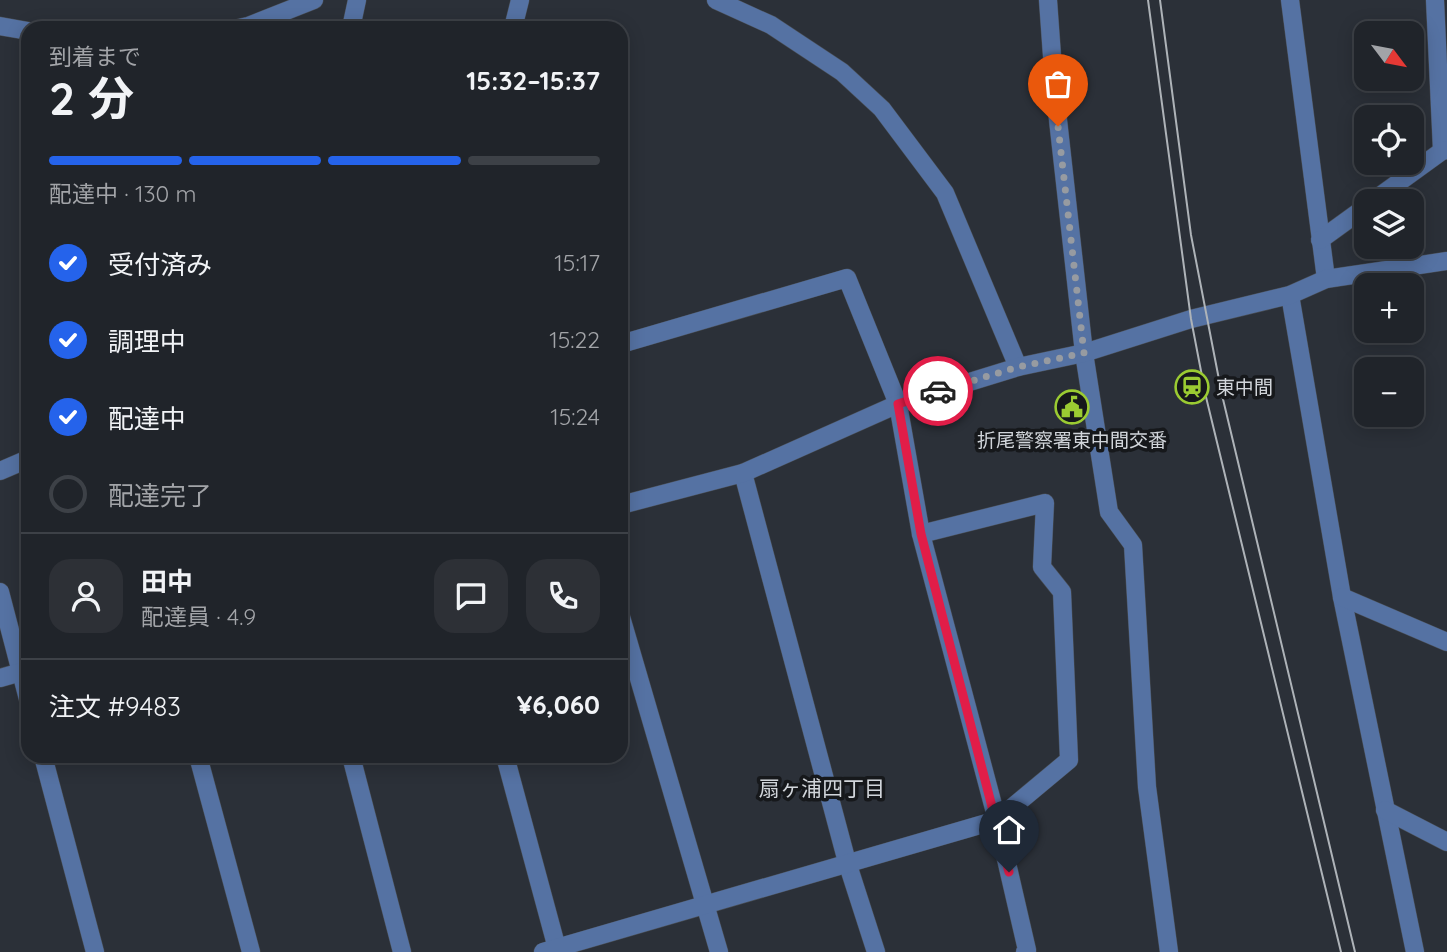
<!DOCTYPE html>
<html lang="ja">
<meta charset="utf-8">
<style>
body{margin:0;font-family:Quicksand,"Noto Sans JP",sans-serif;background:#2d3036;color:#f1f3f6;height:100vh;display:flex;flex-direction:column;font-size:26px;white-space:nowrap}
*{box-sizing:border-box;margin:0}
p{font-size:23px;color:#a2a4a8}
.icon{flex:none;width:38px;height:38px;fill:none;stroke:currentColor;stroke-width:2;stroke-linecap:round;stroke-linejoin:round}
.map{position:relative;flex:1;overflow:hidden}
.sheet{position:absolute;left:21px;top:21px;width:607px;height:742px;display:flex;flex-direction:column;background:#20242a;border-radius:21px;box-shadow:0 4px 18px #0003,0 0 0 2px #3d4147}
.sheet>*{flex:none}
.needle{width:46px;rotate:122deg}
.controls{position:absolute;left:1354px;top:21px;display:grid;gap:14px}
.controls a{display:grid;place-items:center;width:70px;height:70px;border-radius:14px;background:#20242a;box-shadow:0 4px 18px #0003,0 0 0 2px #3d4147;font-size:35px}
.pin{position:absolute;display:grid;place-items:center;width:60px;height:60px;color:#fff;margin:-72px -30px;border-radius:50% 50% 50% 0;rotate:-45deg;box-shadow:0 0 7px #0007}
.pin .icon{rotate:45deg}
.courier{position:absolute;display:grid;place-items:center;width:70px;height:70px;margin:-35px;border:5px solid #e11d48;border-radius:50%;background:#fff;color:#222;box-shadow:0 2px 9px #0007}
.head em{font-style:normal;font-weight:700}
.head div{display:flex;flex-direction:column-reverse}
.head{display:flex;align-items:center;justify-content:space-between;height:119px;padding:0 28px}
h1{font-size:46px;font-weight:700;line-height:52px}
.bar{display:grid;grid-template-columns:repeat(4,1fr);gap:10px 7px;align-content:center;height:84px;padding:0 28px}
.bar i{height:9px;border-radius:5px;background:#3d4147}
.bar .active{background:#2563eb}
.bar p{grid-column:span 4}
.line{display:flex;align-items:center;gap:18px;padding:0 28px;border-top:2px solid #3d4147}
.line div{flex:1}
.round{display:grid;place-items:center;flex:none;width:74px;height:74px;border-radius:21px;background:#2d3036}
ol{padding:0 28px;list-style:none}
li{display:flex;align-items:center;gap:21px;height:77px}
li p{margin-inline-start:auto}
li .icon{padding:7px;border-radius:50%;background:#2563eb;color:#fff;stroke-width:4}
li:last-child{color:#a2a4a8}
li i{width:38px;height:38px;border:4px solid #3d4147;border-radius:50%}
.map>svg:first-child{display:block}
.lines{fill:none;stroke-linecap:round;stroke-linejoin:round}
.minor-casing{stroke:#494e55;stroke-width:19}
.minor{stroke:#5572a3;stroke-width:18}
.tram{stroke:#aeb3b8;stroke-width:2}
.done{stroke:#979ba1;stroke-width:7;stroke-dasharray:0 12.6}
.route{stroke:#e11d48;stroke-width:9}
.labels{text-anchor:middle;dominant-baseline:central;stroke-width:7;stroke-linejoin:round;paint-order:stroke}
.poi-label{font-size:19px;fill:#d1d5da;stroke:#16181b;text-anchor:start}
.neighbourhood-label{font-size:21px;fill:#d1d5da;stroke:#16181b}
</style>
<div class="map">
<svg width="1447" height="952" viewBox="0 0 1447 952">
<rect width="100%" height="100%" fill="#2b3038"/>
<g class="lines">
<defs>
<g id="minor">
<polyline points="716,0 771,25 842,72 882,109 945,193 1018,367"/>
<polyline points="1048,0 1054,84 1084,353 1109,512 1133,545 1147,787 1169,952"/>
<polyline points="1290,0 1326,279"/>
<polyline points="1435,0 1442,151"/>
<polyline points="0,26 28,31"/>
<polyline points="239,28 248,26 314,0"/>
<polyline points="351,28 357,0"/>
<polyline points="513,28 520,0"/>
<polyline points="1373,201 1442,151 1447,150"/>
<polyline points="1320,240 1367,206"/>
<polyline points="1290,295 1342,597 1415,952"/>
<polyline points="621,344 847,278 898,404 921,534 997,820 1027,950 1025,952"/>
<polyline points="0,471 28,459"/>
<polyline points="743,473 847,862 876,952"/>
<polyline points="621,505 743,473 898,404 1018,367 1084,353 1191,319 1290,295 1326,279 1447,261"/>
<polyline points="0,592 28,699"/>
<polyline points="1342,597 1447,642"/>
<polyline points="621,617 719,952"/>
<polyline points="0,678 28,670"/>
<polyline points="43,756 95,952"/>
<polyline points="198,756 251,952"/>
<polyline points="351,756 402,952"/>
<polyline points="505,756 558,952"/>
<polyline points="1385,810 1447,842"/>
<polyline points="543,952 997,820 1069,760 1062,592 1042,567 1045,503 921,534"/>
</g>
</defs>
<use href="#minor" class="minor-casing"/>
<use href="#minor" class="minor"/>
<g class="tram">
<polyline points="1148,0 1191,319 1206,397 1341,952"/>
<polyline points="1160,0 1191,235 1222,395 1355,952"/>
</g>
</g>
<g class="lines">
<polyline class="done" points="938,391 1018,367 1084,353 1058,126"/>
<polyline class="route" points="938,391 898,404 921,534 1009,872"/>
</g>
<defs>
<symbol id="station-ring" viewBox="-11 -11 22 22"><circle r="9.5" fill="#16181b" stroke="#9bcb32" stroke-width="1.5"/><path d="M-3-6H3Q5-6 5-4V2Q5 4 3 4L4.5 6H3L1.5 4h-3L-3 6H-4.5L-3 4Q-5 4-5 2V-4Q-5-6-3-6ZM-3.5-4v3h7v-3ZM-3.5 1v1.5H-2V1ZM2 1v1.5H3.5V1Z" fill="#9bcb32"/></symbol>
<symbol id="civic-ring" viewBox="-11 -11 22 22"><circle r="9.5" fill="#16181b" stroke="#9bcb32" stroke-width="1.5"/><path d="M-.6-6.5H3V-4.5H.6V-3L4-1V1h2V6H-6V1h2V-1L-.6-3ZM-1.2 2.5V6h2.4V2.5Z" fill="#9bcb32"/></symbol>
</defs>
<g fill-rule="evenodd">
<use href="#station-ring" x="1173" y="368" width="38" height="38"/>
<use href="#civic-ring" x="1053" y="388" width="38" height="38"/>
</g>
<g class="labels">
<g class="poi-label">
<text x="1216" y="387">東中間</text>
<text x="1072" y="440" text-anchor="middle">折尾警察署東中間交番</text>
</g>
<g class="neighbourhood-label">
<text x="822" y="788">扇ヶ浦四丁目</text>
</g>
</g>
</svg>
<div class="controls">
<a><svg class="needle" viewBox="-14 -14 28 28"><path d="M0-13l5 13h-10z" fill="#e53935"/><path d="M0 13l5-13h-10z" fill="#a2a4a8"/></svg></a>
<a><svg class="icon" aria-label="locate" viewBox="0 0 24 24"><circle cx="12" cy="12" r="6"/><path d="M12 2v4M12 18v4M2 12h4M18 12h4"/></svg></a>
<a><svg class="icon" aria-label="layers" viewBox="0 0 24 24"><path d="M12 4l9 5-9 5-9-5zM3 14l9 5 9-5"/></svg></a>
<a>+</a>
<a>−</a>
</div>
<div class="pin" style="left:1058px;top:126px;background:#ea580c"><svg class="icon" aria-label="bag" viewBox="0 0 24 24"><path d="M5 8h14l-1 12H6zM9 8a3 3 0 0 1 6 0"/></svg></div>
<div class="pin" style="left:1009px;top:872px;background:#1f2937"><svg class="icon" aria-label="home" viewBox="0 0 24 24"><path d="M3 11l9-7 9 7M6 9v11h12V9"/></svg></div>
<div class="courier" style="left:938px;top:391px"><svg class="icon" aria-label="car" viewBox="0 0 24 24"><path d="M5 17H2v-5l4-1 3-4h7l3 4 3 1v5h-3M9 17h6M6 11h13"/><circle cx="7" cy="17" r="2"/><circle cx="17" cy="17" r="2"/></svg></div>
<section class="sheet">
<div class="head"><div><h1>2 分</h1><p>到着まで</p></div><em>15:32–15:37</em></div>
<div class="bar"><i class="active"></i><i class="active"></i><i class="active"></i><i></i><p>配達中 · 130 m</p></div>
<ol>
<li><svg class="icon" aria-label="check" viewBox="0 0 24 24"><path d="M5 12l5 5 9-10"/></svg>受付済み<p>15:17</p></li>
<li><svg class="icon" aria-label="check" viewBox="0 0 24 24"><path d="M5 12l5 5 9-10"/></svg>調理中<p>15:22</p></li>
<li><svg class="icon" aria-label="check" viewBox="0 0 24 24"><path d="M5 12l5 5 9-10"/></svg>配達中<p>15:24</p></li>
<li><i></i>配達完了</li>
</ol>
<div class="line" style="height:126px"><a class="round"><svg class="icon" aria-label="person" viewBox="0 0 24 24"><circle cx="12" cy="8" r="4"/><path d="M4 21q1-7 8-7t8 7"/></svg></a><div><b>田中</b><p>配達員 · 4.9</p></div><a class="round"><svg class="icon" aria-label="chat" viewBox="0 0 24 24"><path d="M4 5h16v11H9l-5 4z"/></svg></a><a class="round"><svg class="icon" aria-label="phone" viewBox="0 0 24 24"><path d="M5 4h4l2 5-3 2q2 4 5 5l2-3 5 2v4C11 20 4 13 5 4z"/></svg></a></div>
<div class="line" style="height:91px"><div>注文 #9483</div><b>¥6,060</b></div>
</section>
</div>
